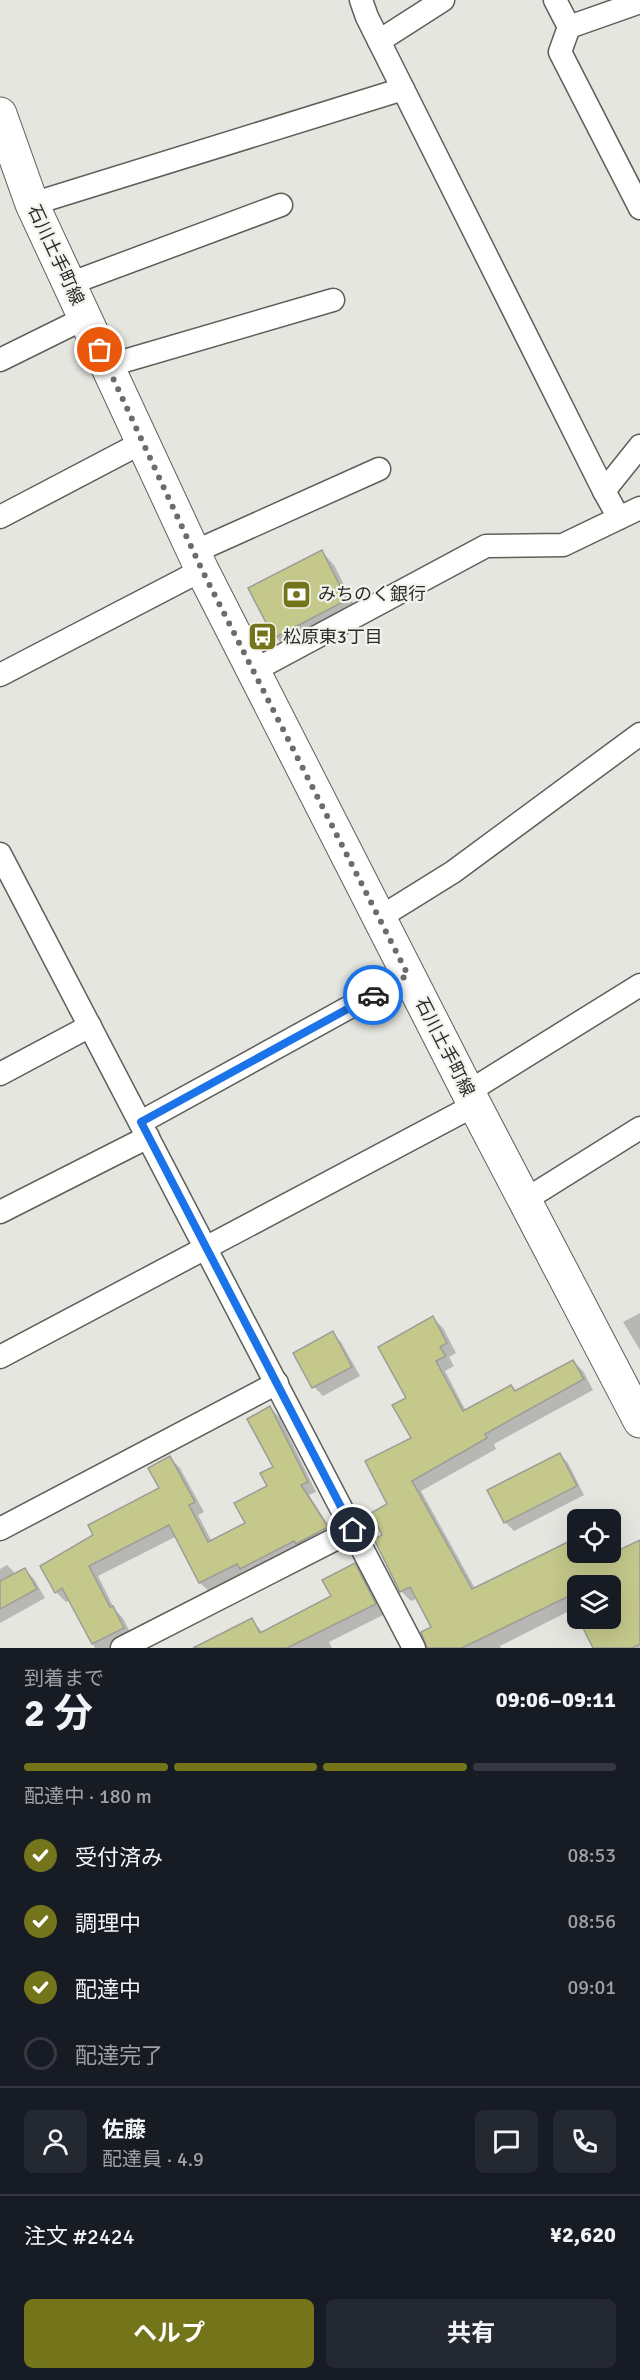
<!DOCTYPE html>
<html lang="ja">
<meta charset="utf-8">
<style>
body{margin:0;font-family:Signika,"Noto Sans JP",sans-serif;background:#242831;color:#f1f3f6;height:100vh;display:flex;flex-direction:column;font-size:22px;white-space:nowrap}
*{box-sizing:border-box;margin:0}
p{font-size:20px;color:#9ea1a6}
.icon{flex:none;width:33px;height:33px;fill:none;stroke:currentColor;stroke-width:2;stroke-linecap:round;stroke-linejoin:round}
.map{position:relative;height:1648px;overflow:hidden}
.details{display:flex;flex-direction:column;background:#171b24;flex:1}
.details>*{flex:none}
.buttons{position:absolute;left:567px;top:1509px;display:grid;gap:12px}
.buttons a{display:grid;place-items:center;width:54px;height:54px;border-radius:9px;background:#171b24;box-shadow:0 6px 24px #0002;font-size:30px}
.pin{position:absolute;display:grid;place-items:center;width:51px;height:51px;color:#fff;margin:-26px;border:3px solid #fff;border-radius:50%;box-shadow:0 2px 6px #0007}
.courier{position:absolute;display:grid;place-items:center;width:60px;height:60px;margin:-30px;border:4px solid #1a73e8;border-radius:50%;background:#fff;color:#222;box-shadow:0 2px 8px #0007}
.overview em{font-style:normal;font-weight:700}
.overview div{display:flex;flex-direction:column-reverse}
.overview{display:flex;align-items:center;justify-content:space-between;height:102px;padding:0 24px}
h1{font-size:39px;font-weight:700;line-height:45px}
.bar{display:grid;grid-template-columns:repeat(4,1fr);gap:9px 6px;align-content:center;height:72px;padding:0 24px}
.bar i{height:8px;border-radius:4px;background:#363941}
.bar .active{background:#74751b}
.bar p{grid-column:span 4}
.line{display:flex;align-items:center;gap:15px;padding:0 24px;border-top:2px solid #363941}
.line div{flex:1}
.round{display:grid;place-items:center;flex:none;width:63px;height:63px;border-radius:9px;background:#242831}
ol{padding:0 24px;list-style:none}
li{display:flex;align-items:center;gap:18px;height:66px}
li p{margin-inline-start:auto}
li .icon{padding:6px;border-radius:50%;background:#74751b;color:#fff;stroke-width:4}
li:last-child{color:#9ea1a6}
li i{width:33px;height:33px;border:3px solid #363941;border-radius:50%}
.button{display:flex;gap:12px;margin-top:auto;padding:12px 24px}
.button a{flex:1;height:69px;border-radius:9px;background:#74751b;color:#fff;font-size:24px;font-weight:700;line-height:69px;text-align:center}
.button a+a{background:#242831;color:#f1f3f6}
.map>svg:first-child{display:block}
.shadow{fill:#0003}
.building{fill:#c5c88b;stroke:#9d9d97;stroke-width:1.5}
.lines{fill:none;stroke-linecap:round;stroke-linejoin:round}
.street-casing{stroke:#5e5f59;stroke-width:25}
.secondary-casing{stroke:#5e5f59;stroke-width:35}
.street{stroke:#fff;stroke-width:22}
.secondary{stroke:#fff;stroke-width:33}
.done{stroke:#6c6d69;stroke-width:6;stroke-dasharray:0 10.8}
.route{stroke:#1a73e8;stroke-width:8}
.labels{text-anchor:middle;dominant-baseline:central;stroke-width:4.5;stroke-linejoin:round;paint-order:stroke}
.street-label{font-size:18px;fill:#2b2c29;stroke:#f2f3ed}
.poi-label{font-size:18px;fill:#2b2c29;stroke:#f2f3ed;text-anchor:start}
</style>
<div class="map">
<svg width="640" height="1648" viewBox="0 0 640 1648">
<rect width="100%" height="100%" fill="#e5e6e0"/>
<g class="shadow">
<polygon points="322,552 334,565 358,613 288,650 275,637"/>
<polygon points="640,1313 640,1350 623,1322"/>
<polygon points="433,1318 443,1328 456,1353 449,1357 454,1366 445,1371 466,1411 511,1387 516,1392 573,1361 583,1371 593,1390 494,1444 496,1449 421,1491 476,1590 578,1552 609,1557 640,1541 640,1648 595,1648 610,1618 610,1586 578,1586 575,1608 500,1646 501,1648 429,1648 433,1628 418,1598 411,1601 401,1591 384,1536 389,1505 413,1439 408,1398"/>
<polygon points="332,1333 341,1342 360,1376 323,1396 314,1387 295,1354"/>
<polygon points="270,1408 280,1418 316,1492 309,1495 336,1537 210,1592 200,1583 177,1536 98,1576 115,1610 123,1618 133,1638 124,1648 95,1648 70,1600 66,1602 56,1592 95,1536 162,1489 170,1458 180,1468 204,1512 198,1515 212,1542 247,1524 269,1487 275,1467"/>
<polygon points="560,1455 568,1463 584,1495 514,1531 505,1522"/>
<polygon points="7,1565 16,1574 25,1570 34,1579 45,1598 0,1623 0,1569"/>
<polygon points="354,1565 364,1575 385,1614 329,1642 332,1648 197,1648 251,1619 263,1633 333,1597"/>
</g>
<g class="building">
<polygon points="322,550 347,600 274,638 248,588"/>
<polygon points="433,1316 447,1343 440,1347 446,1356 436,1361 463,1411 511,1385 515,1391 573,1360 584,1379 485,1434 487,1438 412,1481 472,1589 578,1537 578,1552 615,1552 640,1540 640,1644 632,1648 593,1648 578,1618 610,1618 610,1586 578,1586 578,1617 567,1597 462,1648 427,1648 421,1632 431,1627 410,1587 400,1592 374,1539 382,1535 371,1513 387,1504 365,1461 411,1438 392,1405 406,1398 378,1347"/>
<polygon points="333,1331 352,1367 312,1388 293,1353"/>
<polygon points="270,1406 308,1482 301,1485 328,1527 296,1544 294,1541 240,1569 237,1564 199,1583 169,1525 89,1566 110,1607 113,1606 124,1628 92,1644 62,1588 55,1593 40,1566 93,1535 88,1525 159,1488 148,1468 170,1456 195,1502 189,1505 208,1542 245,1523 234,1503 267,1486 260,1473 273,1467 247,1419"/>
<polygon points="560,1453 577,1486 504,1523 487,1490"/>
<polygon points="355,1563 376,1604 287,1648 193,1648 252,1618 260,1633 331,1596 322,1580"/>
<polygon points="25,1568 37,1589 0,1609 0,1581"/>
</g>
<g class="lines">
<defs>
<g id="street">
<polyline points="361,0 367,17 604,491 619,518"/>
<polyline points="555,0 569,27 560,52 640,208"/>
<polyline points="569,27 640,2"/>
<polyline points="379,41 443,0"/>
<polyline points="32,204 403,89"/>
<polyline points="69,284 281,205"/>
<polyline points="0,360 85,318"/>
<polyline points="107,366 333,300"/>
<polyline points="604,491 640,446"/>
<polyline points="0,517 143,442"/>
<polyline points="194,552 379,469"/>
<polyline points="253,671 486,546 563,545 640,508"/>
<polyline points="0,675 202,570"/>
<polyline points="0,854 414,1648"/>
<polyline points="379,918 453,872 640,734"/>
<polyline points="0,1074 90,1026"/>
<polyline points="468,1092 640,985"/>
<polyline points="141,1122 408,975"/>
<polyline points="525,1200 640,1128"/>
<polyline points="0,1212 148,1137"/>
<polyline points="0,1357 475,1105"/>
<polyline points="0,1529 277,1383"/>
<polyline points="122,1648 353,1530"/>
</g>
<polyline id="secondary" points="0,114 32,204 202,570 468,1092 640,1421"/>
</defs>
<use href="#street" class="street-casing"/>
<use href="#secondary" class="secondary-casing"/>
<use href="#street" class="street"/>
<use href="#secondary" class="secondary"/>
</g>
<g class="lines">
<polyline class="done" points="100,350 202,570 408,975 373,995"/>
<polyline class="route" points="353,1530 141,1122 373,995"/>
</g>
<defs>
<symbol id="bank-square" viewBox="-11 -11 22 22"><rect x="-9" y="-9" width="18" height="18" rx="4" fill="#74751b" stroke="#f2f3ed"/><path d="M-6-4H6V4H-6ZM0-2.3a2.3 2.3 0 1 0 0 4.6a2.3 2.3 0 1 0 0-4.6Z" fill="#fff"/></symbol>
<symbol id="bus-square" viewBox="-11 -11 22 22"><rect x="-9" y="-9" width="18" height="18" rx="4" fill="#74751b" stroke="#f2f3ed"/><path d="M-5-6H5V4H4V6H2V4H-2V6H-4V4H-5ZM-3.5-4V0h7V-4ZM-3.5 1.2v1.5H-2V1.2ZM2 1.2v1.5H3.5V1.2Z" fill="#fff"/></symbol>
</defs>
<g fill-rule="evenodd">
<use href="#bank-square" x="280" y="578" width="33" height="33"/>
<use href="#bus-square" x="246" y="620" width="33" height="33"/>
</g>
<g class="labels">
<g class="street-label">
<text transform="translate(56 255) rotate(65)">石川土手町線</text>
<text transform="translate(445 1047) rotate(63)">石川土手町線</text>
</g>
<g class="poi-label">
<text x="318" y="594">みちのく銀行</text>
<text x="283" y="637">松原東3丁目</text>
</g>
</g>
</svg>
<div class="buttons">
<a><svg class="icon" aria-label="locate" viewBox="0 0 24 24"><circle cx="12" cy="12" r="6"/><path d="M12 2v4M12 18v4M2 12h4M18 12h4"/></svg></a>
<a><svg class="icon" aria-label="layers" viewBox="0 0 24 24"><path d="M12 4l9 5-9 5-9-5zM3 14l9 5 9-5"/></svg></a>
</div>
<div class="pin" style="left:100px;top:350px;background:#ea580c"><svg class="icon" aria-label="bag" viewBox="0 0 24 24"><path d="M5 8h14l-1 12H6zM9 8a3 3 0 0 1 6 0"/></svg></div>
<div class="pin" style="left:353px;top:1530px;background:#1f2937"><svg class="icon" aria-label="home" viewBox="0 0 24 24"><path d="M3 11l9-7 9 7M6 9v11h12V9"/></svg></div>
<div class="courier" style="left:373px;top:995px"><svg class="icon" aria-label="car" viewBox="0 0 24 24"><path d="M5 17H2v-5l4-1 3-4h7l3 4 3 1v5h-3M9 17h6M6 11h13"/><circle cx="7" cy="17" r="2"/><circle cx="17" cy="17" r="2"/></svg></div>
</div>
<section class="details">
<div class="overview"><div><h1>2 分</h1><p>到着まで</p></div><em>09:06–09:11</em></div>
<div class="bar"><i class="active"></i><i class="active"></i><i class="active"></i><i></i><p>配達中 · 180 m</p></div>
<ol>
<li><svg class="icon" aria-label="check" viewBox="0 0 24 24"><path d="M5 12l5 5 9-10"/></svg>受付済み<p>08:53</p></li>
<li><svg class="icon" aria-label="check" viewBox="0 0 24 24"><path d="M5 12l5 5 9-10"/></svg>調理中<p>08:56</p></li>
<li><svg class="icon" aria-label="check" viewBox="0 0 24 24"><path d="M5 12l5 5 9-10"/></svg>配達中<p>09:01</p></li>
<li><i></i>配達完了</li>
</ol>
<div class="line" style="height:108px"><a class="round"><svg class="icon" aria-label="person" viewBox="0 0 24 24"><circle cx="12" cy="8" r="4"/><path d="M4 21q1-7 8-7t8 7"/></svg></a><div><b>佐藤</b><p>配達員 · 4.9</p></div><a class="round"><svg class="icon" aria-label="chat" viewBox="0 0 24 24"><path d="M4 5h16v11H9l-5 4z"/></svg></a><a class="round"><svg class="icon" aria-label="phone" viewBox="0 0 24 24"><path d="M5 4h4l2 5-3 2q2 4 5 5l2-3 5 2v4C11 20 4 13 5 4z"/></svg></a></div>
<div class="line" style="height:78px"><div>注文 #2424</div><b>¥2,620</b></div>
<div class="button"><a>ヘルプ</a><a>共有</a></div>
</section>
